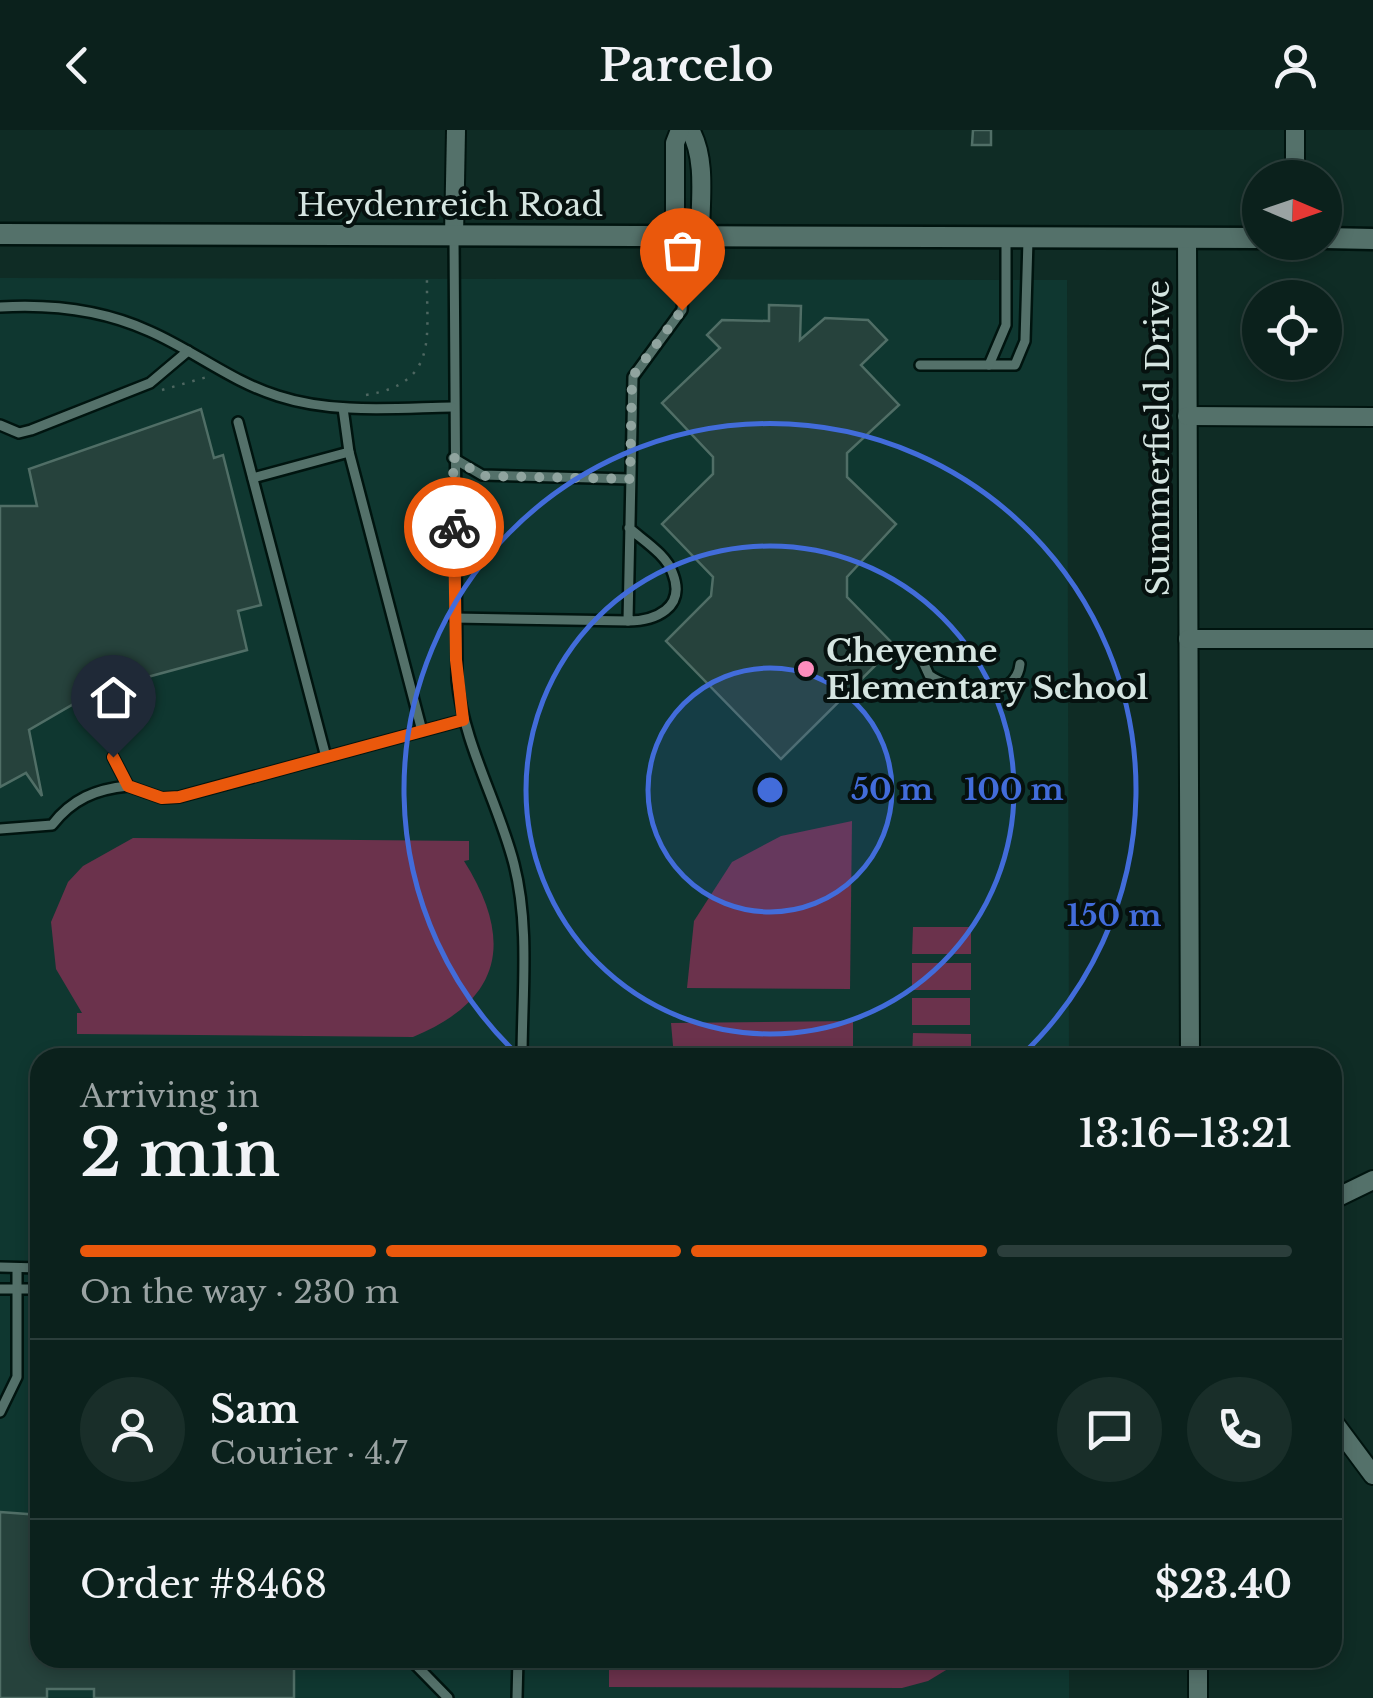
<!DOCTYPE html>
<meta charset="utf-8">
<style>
body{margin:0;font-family:"Libre Baskerville",serif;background:#192e29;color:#f1f3f6;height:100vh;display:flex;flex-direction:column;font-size:38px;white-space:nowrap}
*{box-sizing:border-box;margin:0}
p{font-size:32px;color:#9aa3a3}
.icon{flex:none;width:55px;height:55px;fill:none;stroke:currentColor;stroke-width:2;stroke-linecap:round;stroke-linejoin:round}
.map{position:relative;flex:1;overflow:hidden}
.panel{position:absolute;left:30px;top:918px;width:1312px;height:620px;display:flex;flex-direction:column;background:#0b211c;border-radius:30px;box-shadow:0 5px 15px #0003,0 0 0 2px #2b3e3b}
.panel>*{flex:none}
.needle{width:65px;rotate:92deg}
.fabs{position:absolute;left:1242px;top:30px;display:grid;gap:20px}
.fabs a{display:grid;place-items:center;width:100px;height:100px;border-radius:50%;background:#0b211c;box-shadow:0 5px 15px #0003,0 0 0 2px #2b3e3b;font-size:50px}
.pin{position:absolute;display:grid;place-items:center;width:85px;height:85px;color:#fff;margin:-102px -42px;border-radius:50% 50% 50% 0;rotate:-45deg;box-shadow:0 0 10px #0007}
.pin .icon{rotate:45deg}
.courier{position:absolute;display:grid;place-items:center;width:100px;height:100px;margin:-50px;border:8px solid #ea580c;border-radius:50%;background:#fff;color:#222;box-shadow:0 2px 12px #0007}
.head em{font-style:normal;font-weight:600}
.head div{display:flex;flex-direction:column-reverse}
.head{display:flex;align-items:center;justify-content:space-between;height:170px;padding:0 50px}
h1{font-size:65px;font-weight:600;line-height:75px}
.bar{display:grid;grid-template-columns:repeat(4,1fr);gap:15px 10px;align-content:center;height:120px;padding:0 50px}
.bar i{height:12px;border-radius:8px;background:#2b3e3b}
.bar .active{background:#ea580c}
.bar p{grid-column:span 4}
.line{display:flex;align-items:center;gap:25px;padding:0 50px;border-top:2px solid #2b3e3b}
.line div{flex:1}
.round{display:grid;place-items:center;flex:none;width:105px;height:105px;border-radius:52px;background:#192e29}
header{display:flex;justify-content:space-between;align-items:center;height:130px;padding:0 50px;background:#0b211c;font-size:45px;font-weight:600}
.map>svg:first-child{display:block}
.built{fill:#0f3730}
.green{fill:#6b324c}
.building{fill:#26423c;stroke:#506e66;stroke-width:2.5}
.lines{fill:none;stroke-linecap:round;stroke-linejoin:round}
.service-casing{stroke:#00140f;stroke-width:14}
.minor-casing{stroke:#00140f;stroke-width:22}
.tertiary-casing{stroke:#00140f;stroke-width:25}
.path{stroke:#4e6761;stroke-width:2.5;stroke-dasharray:2.5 8;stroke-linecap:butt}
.service{stroke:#54716a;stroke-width:9}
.minor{stroke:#54716a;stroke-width:18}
.tertiary{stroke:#54716a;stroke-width:20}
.done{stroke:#90a49f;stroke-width:10;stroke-dasharray:0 18}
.route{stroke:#ea580c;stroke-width:12}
.ring{fill:none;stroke:#426cda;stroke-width:5}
.poi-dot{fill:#fd8ebe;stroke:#06110f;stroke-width:4}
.labels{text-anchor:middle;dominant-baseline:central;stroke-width:8;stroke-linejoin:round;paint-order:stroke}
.street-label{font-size:32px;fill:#d5e5e1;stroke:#06110f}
.poi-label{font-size:32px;font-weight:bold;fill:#d5e5e1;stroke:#06110f;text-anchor:start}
.centre{fill:#426cda;stroke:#06110f;stroke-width:5}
.ring-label{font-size:30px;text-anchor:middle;font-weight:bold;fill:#426cda;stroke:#06110f;stroke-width:8;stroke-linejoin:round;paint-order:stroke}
</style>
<header><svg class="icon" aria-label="back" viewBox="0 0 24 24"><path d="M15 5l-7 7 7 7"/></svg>Parcelo<svg class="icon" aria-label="person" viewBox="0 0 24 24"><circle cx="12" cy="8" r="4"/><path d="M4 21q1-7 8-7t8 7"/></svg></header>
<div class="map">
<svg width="1373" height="1568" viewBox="0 0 1373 1568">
<rect width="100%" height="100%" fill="#0f2c25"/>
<polygon class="built" points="0,148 1067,150 1069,927 40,928 40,1528 1069,1528 1069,1568 0,1568"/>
<g class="green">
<polygon points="852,691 850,859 687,858 694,791 732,732 781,706"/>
<path d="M133,708L469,711V730L464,731C514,810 503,870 413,907L77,904V883H82L56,839L51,792L68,752L83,736Z"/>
<polygon points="913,797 971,797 971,824 912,824"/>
<rect x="912" y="833" width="59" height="27"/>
<rect x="912" y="868" width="58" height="27"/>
<polygon points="853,891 853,927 674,927 671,893"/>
<polygon points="913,903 971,904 971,927 912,927"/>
<polygon points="601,1528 670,1534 908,1533 926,1528 966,1528 928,1551 902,1558 609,1557 609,1534"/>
</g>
<g class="building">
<polygon points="973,0 991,0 991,15 972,15"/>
<polygon points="769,175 801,176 800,210 825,188 868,190 887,210 861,235 899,275 847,323 847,347 896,394 847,447 847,467 895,516 781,629 666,511 711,466 713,447 662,394 713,344 713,327 662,273 720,218 707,205 722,190 769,191"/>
<polygon points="201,279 214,328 223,325 261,475 238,481 247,520 96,561 29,600 42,666 26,643 0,657 0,376 37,376 29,339"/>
<polygon points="0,1382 40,1385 40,1528 294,1528 294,1568 94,1568 94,1559 47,1559 47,1568 0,1568"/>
</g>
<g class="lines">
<defs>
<g id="service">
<path d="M454,106L457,550C464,615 498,672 514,734C530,796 522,865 522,928"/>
<path d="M0,177C50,174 103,180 149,201C193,220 232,252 278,266C333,284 395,278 452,277"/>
<polyline points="920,235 1015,235 1025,211 1028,110"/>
<polyline points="989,235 1006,195 1006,107"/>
<polyline points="343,278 349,322 422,601"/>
<polyline points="238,292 326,627"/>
<polyline points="0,295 19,303 31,300 150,253 188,221"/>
<polyline points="453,328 482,345 630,349"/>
<polyline points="253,348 349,322"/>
<path d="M629,398C644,411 667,425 673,444C686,478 655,491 628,491L633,247L682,180L688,109"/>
<polyline points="454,488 628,491"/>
<path d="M918,521L929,545C952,562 1016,574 1020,534"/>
<polyline points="113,627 128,656 162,668 179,667 463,590"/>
<path d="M0,699L52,695C72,669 96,659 128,656"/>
<polyline points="0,1137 40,1138"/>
<polyline points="0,1159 40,1159"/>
<polyline points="0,1282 17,1247 17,1138"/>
<polyline points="409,1528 448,1568"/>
<polyline points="517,1568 518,1528"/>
</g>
<g id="minor">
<path d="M690,0C707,29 700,73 700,106"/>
<polyline points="1295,48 1295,0"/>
<polyline points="454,106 456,0"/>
<polyline points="675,106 675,13 680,0"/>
<polyline points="1187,108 1190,928"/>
<polyline points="1187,286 1373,287"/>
<polyline points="1188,509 1373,509"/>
<polyline points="1332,1070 1373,1050"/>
<polyline points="1332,1290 1373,1345"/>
<polyline points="1198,1528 1198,1568"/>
</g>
<g id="tertiary">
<polyline points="0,104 1260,108"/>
<polyline points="1325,108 1373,109"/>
</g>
</defs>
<use href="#service" class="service-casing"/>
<use href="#minor" class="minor-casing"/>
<use href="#tertiary" class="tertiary-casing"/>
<g class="path">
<polyline points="162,260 207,247"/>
<path d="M366,265C440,253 426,206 427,147"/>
</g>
<use href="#service" class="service"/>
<use href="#minor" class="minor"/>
<use href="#tertiary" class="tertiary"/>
</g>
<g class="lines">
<polyline class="done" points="454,397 453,327 482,346 630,349 632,247 682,180"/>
<polyline class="route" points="113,627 128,656 162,668 179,667 463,590 456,530 454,397"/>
</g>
<circle cx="770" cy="660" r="122" fill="#426cda" fill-opacity=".12"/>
<g class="ring">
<circle cx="770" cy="660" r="122"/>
<circle cx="770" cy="660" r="244"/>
<path d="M518 925A366 366 0 1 1 1022 925"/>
</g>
<circle class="poi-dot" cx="806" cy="539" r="10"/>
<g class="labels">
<g class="street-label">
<text x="450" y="75">Heydenreich Road</text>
<text transform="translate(1158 308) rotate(-90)">Summerfield Drive</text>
</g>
<g class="poi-label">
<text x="826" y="521">Cheyenne<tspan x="826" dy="37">Elementary School</tspan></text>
</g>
</g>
<circle cx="770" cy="660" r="15" class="centre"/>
<g class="ring-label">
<text x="892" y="670">50 m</text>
<text x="1014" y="670">100 m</text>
<text x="1114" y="796">150 m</text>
</g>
</svg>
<div class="fabs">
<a><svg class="needle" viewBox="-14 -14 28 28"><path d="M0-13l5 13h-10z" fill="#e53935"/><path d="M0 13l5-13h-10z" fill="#9aa3a3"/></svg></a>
<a><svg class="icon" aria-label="locate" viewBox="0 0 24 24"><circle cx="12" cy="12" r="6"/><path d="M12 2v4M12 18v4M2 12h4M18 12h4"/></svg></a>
</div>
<div class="pin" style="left:682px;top:180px;background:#ea580c"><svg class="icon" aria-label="bag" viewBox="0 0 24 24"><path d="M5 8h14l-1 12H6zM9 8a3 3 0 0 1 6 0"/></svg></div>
<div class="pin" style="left:113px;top:627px;background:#1f2937"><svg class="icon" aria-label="home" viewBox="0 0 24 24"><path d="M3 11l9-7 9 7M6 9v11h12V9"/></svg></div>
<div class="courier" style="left:454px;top:397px"><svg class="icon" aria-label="bike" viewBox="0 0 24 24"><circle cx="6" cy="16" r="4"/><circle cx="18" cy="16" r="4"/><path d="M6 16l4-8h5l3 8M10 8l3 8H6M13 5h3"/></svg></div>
<section class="panel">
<div class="head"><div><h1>2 min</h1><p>Arriving in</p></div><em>13:16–13:21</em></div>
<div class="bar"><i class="active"></i><i class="active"></i><i class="active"></i><i></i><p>On the way · 230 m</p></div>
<div class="line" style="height:180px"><a class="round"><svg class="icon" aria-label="person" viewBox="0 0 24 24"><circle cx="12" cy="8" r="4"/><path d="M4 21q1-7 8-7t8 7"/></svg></a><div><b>Sam</b><p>Courier · 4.7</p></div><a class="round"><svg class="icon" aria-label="chat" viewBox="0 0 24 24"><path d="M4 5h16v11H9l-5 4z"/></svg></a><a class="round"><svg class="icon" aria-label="phone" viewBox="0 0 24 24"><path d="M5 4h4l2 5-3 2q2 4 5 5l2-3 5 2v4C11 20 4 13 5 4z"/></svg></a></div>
<div class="line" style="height:130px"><div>Order #8468</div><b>$23.40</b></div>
</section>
</div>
